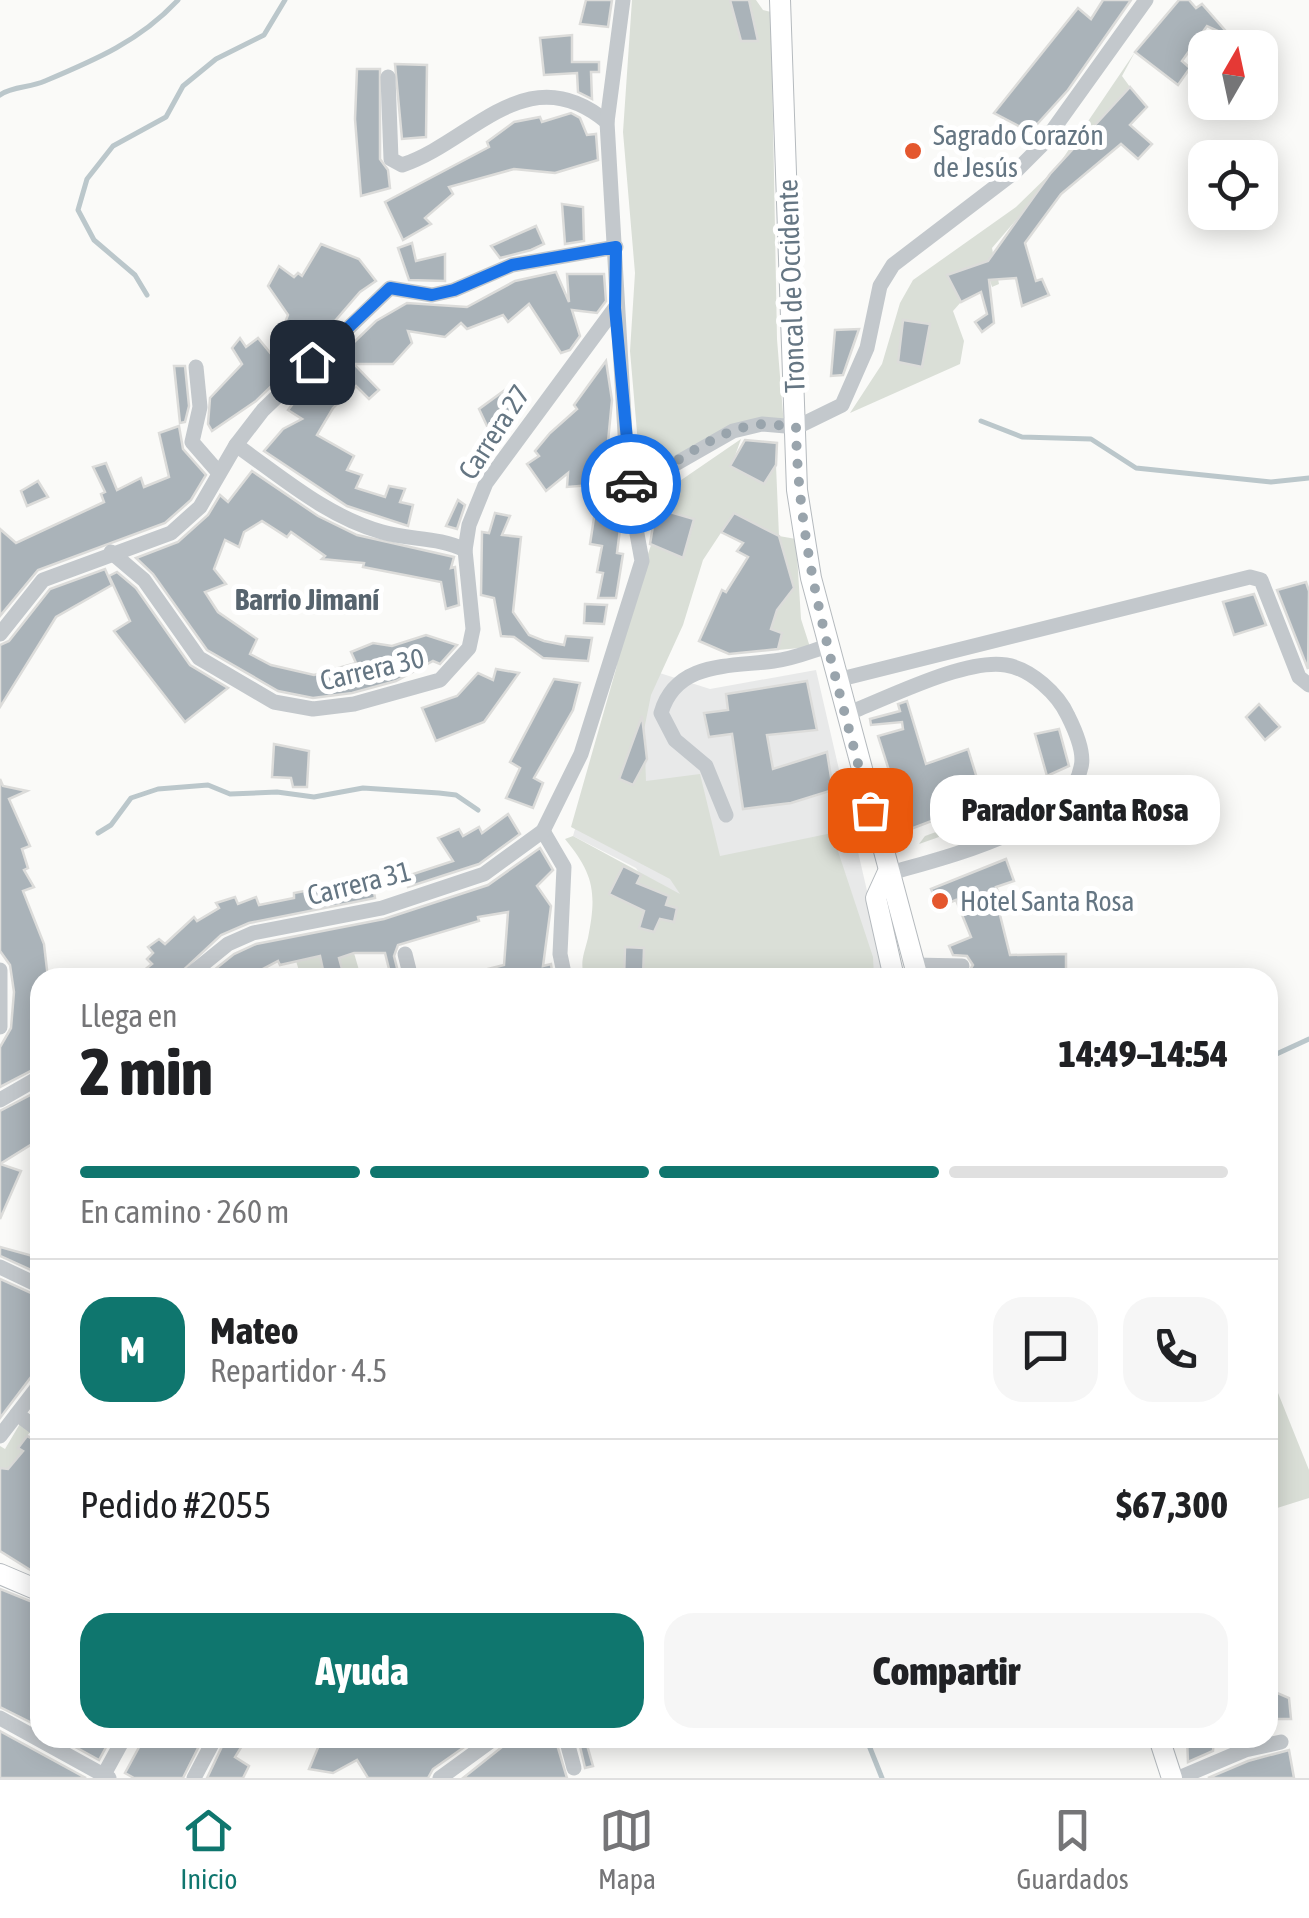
<!DOCTYPE html>
<html lang="es">
<meta charset="utf-8">
<style>
body{margin:0;font-family:"Asap Condensed",sans-serif;background:#f6f6f6;color:#202124;height:100vh;display:flex;flex-direction:column;font-size:38px;white-space:nowrap}
*{box-sizing:border-box;margin:0}
p{font-size:32px;color:#757577}
.icon{flex:none;width:55px;height:55px;fill:none;stroke:currentColor;stroke-width:2;stroke-linecap:round;stroke-linejoin:round}
.map{position:relative;flex:1;overflow:hidden}
.details{position:absolute;left:30px;top:968px;width:1248px;height:780px;display:flex;flex-direction:column;background:#fff;border-radius:30px;box-shadow:0 5px 25px #0003}
.details>*{flex:none}
.needle{width:65px;rotate:9deg}
.controls{position:absolute;left:1188px;top:30px;display:grid;gap:20px}
.controls a{display:grid;place-items:center;width:90px;height:90px;border-radius:20px;background:#fff;box-shadow:0 5px 25px #0003;font-size:50px}
.pin{position:absolute;display:grid;place-items:center;width:85px;height:85px;color:#fff;margin:-42px;border-radius:20px;box-shadow:0 5px 15px #0006}
.courier{position:absolute;display:grid;place-items:center;width:100px;height:100px;margin:-50px;border:8px solid #1a73e8;border-radius:50%;background:#fff;color:#222;box-shadow:0 2px 12px #0007}
.bubble{position:absolute;height:70px;border-radius:30px;background:#fff;box-shadow:0 5px 25px #0003;font-size:32px;font-weight:800;line-height:70px;text-align:center}
.overview em{font-style:normal;font-weight:800}
.overview div{display:flex;flex-direction:column-reverse}
.overview{display:flex;align-items:center;justify-content:space-between;height:170px;padding:0 50px}
h1{font-size:65px;font-weight:800;line-height:75px}
.bar{display:grid;grid-template-columns:repeat(4,1fr);gap:15px 10px;align-content:center;height:120px;padding:0 50px}
.bar i{height:12px;border-radius:8px;background:#e0e0e0}
.bar .on{background:#0f766e}
.bar p{grid-column:span 4}
.line{display:flex;align-items:center;gap:25px;padding:0 50px;border-top:2px solid #e0e0e0}
.line div{flex:1}
.round{display:grid;place-items:center;flex:none;width:105px;height:105px;border-radius:30px;background:#f6f6f6}
.action{display:flex;gap:20px;margin-top:auto;padding:20px 50px}
.action a{flex:1;height:115px;border-radius:30px;background:#0f766e;color:#fff;font-size:40px;font-weight:800;line-height:115px;text-align:center}
.action a+a{background:#f6f6f6;color:#202124}
.tab-bar{display:flex;justify-content:space-around;align-items:center;height:140px;border-top:2px solid #e0e0e0;background:#fff;font-size:28px;color:#757577}
.tab-bar a{display:grid;justify-items:center;gap:5px}
.tab-bar .on{color:#0f766e}
.map>svg:first-child{display:block}
.built{fill:#e8e9e9}
.green{fill:#dadfd7}
.lines{fill:none;stroke-linecap:round;stroke-linejoin:round}
.stream{stroke:#bbc7cb;stroke-width:5}
.building{fill:#aab3b9;stroke:#dcdcda;stroke-width:2.5}
.major-casing{stroke:#b5babe;stroke-width:22}
.minor{stroke:#c3c8cc;stroke-width:15}
.major{stroke:#fff;stroke-width:20}
.done{stroke:#99a4ac;stroke-width:10;stroke-dasharray:0 18}
.route{stroke:#1a73e8;stroke-width:12}
.poi-dot{fill:#e4572e;stroke:#fff;stroke-width:4}
.labels{text-anchor:middle;dominant-baseline:central;stroke-width:10;stroke-linejoin:round;paint-order:stroke}
.poi-label{font-size:28px;fill:#657683;stroke:#fff;text-anchor:start}
.street-label{font-size:28px;fill:#657683;stroke:#fff}
.neighbourhood-label{font-size:30px;font-weight:bold;fill:#57646e;stroke:#fff}
</style>
<div class="map">
<svg width="1309" height="1778" viewBox="0 0 1309 1778">
<rect width="100%" height="100%" fill="#fafaf8"/>
<polygon class="built" points="625,662 710,689 816,670 883,960 883,977 705,977 636,868 573,836"/>
<g class="green">
<polygon points="632,0 756,0 763,10 771,12 777,339 784,426 762,424 654,471 640,467 630,351 635,273 623,132"/>
<polygon points="1135,52 1122,76 1130,87 992,248 999,284 992,287 984,262 947,275 961,302 953,311 964,341 960,364 850,413 882,364 900,303 913,280 1016,207 1057,167"/>
<path d="M741,439L731,467L763,484L776,465L779,536L796,539L801,619L810,647L778,650L782,633L771,629L777,610L794,587L779,537L734,513L703,560L683,625L651,695L644,730L646,781L700,774L720,856L832,833L873,957L874,977H584C580,961 584,954 588,938C597,893 594,874 565,839L573,836L680,894L670,879L571,827L616,669L625,621L671,487Z"/>
<polygon points="996,810 999,816 919,844 925,836"/>
<polygon points="354,953 361,977 301,977 296,961 320,956 323,970 342,968 340,958"/>
<polygon points="1268,1368 1309,1470 1309,1498 1268,1511"/>
<polygon points="21,1422 31,1431 18,1447 23,1451 8,1469 0,1468 0,1446 5,1449"/>
</g>
<g class="lines">
<g class="stream">
<path d="M0,95C12,86 30,88 45,81C95,60 140,41 178,0"/>
<polyline points="147,295 135,275 94,240 78,210 87,179 113,146 166,117 183,86 216,59 264,35 285,0"/>
<polyline points="981,421 1022,437 1091,439 1136,468 1271,482 1309,478"/>
<polyline points="98,833 111,825 131,798 158,789 208,785 230,794 277,792 314,797 363,788 439,793 456,795 478,810"/>
<polyline points="1268,1058 1309,1039"/>
<polyline points="866,1738 882,1778"/>
</g>
</g>
<g class="building">
<polygon points="586,0 612,0 608,27 580,24"/>
<polygon points="730,0 749,0 758,41 741,41"/>
<polygon points="1103,0 1131,0 1068,90 1030,132 994,113 1078,8 1091,19"/>
<polygon points="1179,0 1189,0 1196,8 1202,4 1231,37 1207,26 1182,61 1190,68 1178,85 1135,52"/>
<polygon points="572,35 572,62 599,62 599,72 591,72 592,99 578,92 577,73 544,75 540,38"/>
<polygon points="395,64 427,65 426,137 402,139"/>
<polygon points="357,69 380,69 380,159 388,170 390,188 361,196 355,119"/>
<polygon points="1130,87 1147,107 1130,125 1152,144 1138,159 1121,144 1061,194 1025,243 1036,281 1042,279 1049,295 1022,306 1016,278 989,280 994,323 982,332 975,322 987,314 981,292 961,302 947,275 988,261 1050,174"/>
<polygon points="571,113 580,118 587,135 596,134 598,160 555,173 514,169 449,187 453,194 425,218 431,224 403,240 385,202 489,147 487,142 514,122 540,117 542,122"/>
<polygon points="562,204 583,207 584,241 565,244"/>
<polygon points="536,226 544,244 531,250 500,258 491,246"/>
<polygon points="412,243 416,261 445,254 445,281 409,280 398,248"/>
<polygon points="321,244 359,259 376,281 360,292 316,343 256,401 212,431 208,424 210,398 242,364 232,348 240,338 246,347 258,338 272,355 288,315 268,286 279,266 294,277 298,273 302,276"/>
<polygon points="556,272 569,302 567,274 604,274 606,301 597,313 572,310 580,336 570,350 561,353 529,304 508,322 503,315 467,329 461,323 445,337 408,331 412,343 393,364 354,364 379,390 369,399 356,386 333,408 317,435 354,456 347,470 362,475 356,488 385,497 389,486 405,489 400,502 413,505 408,526 347,506 264,451 283,429 302,419 288,410 303,391 376,321 407,303 467,307 515,281"/>
<polygon points="903,320 930,324 922,367 898,362"/>
<polygon points="859,329 843,375 831,376 835,330"/>
<polygon points="606,361 612,400 607,452 615,452 617,483 567,487 568,473 546,491 527,464 539,456 535,451 550,433 577,409 574,405"/>
<polygon points="174,366 185,366 189,406 185,422 180,423"/>
<polygon points="505,390 518,405 488,428 479,409"/>
<polygon points="179,426 183,449 206,475 191,500 165,523 38,570 0,616 0,529 16,543 104,502 101,494 105,492 93,467 106,463 117,490 141,478 144,487 169,477 159,433"/>
<polygon points="745,440 777,443 776,465 764,484 730,466"/>
<polygon points="252,471 318,516 357,535 454,557 451,568 455,567 459,605 446,609 441,582 363,567 364,563 322,559 325,556 291,532 287,537 262,521 244,532 239,547 225,540 214,569 226,584 205,592 218,612 257,639 250,654 271,665 314,675 356,663 351,652 373,643 392,646 426,635 457,645 440,664 433,661 396,681 352,693 313,698 278,691 207,650 153,574 136,558 178,542 208,515 220,495 228,502"/>
<polygon points="38,481 48,497 27,506 21,491"/>
<polygon points="458,500 465,505 457,529 446,526"/>
<polygon points="656,508 694,519 683,558 650,544"/>
<polygon points="595,511 622,513 617,553 623,554 616,598 598,598 603,573 597,572 602,546 590,544"/>
<polygon points="495,513 510,516 502,535 521,537 513,612 529,635 544,641 564,645 566,636 592,638 588,661 543,658 514,637 501,636 494,598 481,595 482,532 489,533"/>
<polygon points="734,513 779,536 794,588 777,610 771,629 782,633 778,649 729,654 699,641 722,590 726,592 748,557 737,551 743,543 721,532"/>
<polygon points="105,569 112,585 56,617 0,707 0,645 9,641 50,589"/>
<polygon points="117,572 136,588 190,665 228,688 185,722 114,631 130,621 109,576"/>
<polygon points="1306,582 1309,591 1308,669 1277,590"/>
<polygon points="1254,594 1266,625 1234,635 1223,602"/>
<polygon points="585,604 607,605 604,624 584,623"/>
<polygon points="496,669 519,673 484,722 436,741 422,708 457,696 478,673 493,680"/>
<polygon points="554,679 580,683 573,710 534,778 543,783 533,808 506,798 520,768 510,762"/>
<polygon points="807,681 817,730 767,735 773,769 827,752 833,790 791,803 743,809 732,734 709,737 704,713 728,710 726,694"/>
<polygon points="907,701 926,764 968,749 984,801 908,830 878,736 903,729 902,722 871,725 870,719 900,711 898,704"/>
<polygon points="1259,704 1280,727 1265,740 1246,717"/>
<polygon points="642,716 647,759 633,785 619,779"/>
<polygon points="1059,729 1069,766 1047,776 1035,734"/>
<polygon points="274,744 309,751 307,787 293,787 291,778 272,777"/>
<polygon points="0,779 3,786 27,791 9,799 30,846 22,849 28,868 24,870 34,887 23,891 44,944 48,978 40,978 40,1066 0,1087 0,1047 11,1028 14,992 10,965 0,951"/>
<polygon points="508,814 520,834 479,864 408,887 404,877 453,861 438,838 459,829 463,836 479,827 482,833"/>
<polygon points="540,848 553,870 537,886 551,906 543,966 551,964 553,978 473,978 472,973 504,965 508,912 478,917 479,921 398,945 394,956 399,976 391,977 385,953 354,953 339,958 342,969 323,970 320,956 280,965 278,961 246,978 204,978 234,954 256,944 384,919 488,885"/>
<polygon points="1006,859 1014,881 996,887 1003,902 997,903 1010,955 1066,954 1066,971 1026,972 1012,978 935,978 966,976 973,965 967,956 953,955 949,946 971,937 956,900 939,907 931,889"/>
<polygon points="623,866 641,875 637,883 669,896 666,905 677,908 674,922 660,919 654,932 639,928 644,911 609,894"/>
<polygon points="372,878 375,898 249,923 221,935 175,978 134,978 152,964 147,959 153,953 148,947 159,939 165,944 194,917 197,921 219,908 216,903 235,897 238,904 256,897 259,905 294,898 294,893"/>
<polygon points="625,947 644,948 643,978 624,978"/>
<polygon points="40,1090 40,1139 0,1164 0,1111"/>
<polygon points="0,1164 21,1171 0,1219"/>
<polygon points="0,1247 40,1258 40,1274 0,1256"/>
<polygon points="0,1279 40,1297 40,1314 33,1328 40,1332 40,1373 31,1377 0,1418"/>
<polygon points="27,1436 40,1442 40,1576 0,1551 0,1468 8,1469 23,1451 18,1448"/>
<polygon points="0,1589 40,1605 40,1727 0,1707"/>
<polygon points="1268,1689 1289,1698 1291,1719 1268,1719"/>
<polygon points="0,1731 86,1778 0,1778"/>
<polygon points="59,1738 111,1738 99,1760"/>
<polygon points="144,1738 203,1738 183,1778 134,1778 125,1773"/>
<polygon points="226,1738 247,1738 235,1757 249,1766 243,1778 207,1778"/>
<polygon points="322,1738 477,1738 433,1769 428,1778 368,1778 357,1760 333,1773 309,1769"/>
<polygon points="506,1738 555,1738 567,1778 463,1778 502,1747"/>
<polygon points="578,1738 585,1738 593,1766 585,1768"/>
<polygon points="1187,1738 1214,1738 1213,1751 1188,1762"/>
<polygon points="1289,1750 1294,1778 1208,1778 1248,1761"/>
</g>
<g class="lines">
<defs>
<g id="major">
<polyline points="780,0 797,490 811,578 918,978"/>
<polyline points="887,874 876,898 894,978"/>
<polyline points="0,1574 40,1591"/>
<polyline points="1159,1738 1172,1778"/>
</g>
</defs>
<use href="#major" class="major-casing"/>
<g class="minor">
<path d="M388,77L391,159L402,165C472,142 527,55 607,122"/>
<polyline points="196,367 200,407 192,442 219,473"/>
<path d="M236,445C283,478 326,516 382,532C410,540 439,537 465,550"/>
<polyline points="628,485 656,475 733,431 762,424 797,427 842,405 867,348 880,286 893,265 1016,171 1042,145 1146,0"/>
<polyline points="111,552 144,580 199,658 274,702 313,709 354,704 440,680 469,648 473,629 465,550 469,525 486,483 615,308"/>
<polyline points="0,634 43,580 171,533 200,507 236,445 263,410 390,288 432,295 454,290 512,265 616,247"/>
<polyline points="837,680 1250,577 1261,580 1299,677 1309,685"/>
<path d="M846,714C886,699 965,658 1006,665C1031,669 1058,694 1068,716C1075,730 1085,752 1081,767C1070,829 938,859 887,874"/>
<path d="M726,815L706,766L675,740L661,713C676,661 730,667 774,661C793,659 811,651 828,646"/>
<polyline points="543,831 564,867 560,954 565,978"/>
<polyline points="405,954 411,978"/>
<polyline points="914,965 962,966"/>
<polyline points="0,970 0,1027"/>
<polyline points="186,978 228,944 253,933 382,908 484,874 543,831 581,754 642,561 628,485 607,122 623,0"/>
<polyline points="0,1100 40,1077"/>
<polyline points="0,1267 40,1286"/>
<polyline points="17,1414 40,1431"/>
<polyline points="0,1436 40,1384"/>
<polyline points="0,1718 109,1778"/>
<polyline points="566,1738 574,1768"/>
<polyline points="102,1778 124,1738"/>
<polyline points="194,1778 215,1738"/>
<polyline points="440,1778 495,1738"/>
<polyline points="1179,1778 1245,1750 1281,1742"/>
</g>
<use href="#major" class="major"/>
</g>
<g class="lines">
<path class="done" d="M631,484C674,469 717,426 764,424C775,424 786,427 796,427C798,559 838,683 870,810"/>
<polyline class="route" points="312,362 390,288 432,295 454,290 512,265 616,247 615,308 631,484"/>
</g>
<g class="poi-dot">
<circle cx="913" cy="151" r="10"/>
<circle cx="940" cy="901" r="10"/>
</g>
<g class="labels">
<g class="poi-label">
<text x="933" y="135">Sagrado Corazón<tspan x="933" dy="32">de Jesús</tspan></text>
<text x="960" y="901">Hotel Santa Rosa</text>
</g>
<g class="street-label">
<text transform="translate(791 286) rotate(-92)">Troncal de Occidente</text>
<text transform="translate(494 432) rotate(-57)">Carrera 27</text>
<text transform="translate(372 669) rotate(-13)">Carrera 30</text>
<text transform="translate(359 883) rotate(-14)">Carrera 31</text>
</g>
<g class="neighbourhood-label">
<text x="307" y="599">Barrio Jimaní</text>
</g>
</g>
</svg>
<div class="controls">
<a><svg class="needle" viewBox="-14 -14 28 28"><path d="M0-13l5 13h-10z" fill="#e53935"/><path d="M0 13l5-13h-10z" fill="#757577"/></svg></a>
<a><svg class="icon" aria-label="locate" viewBox="0 0 24 24"><circle cx="12" cy="12" r="6"/><path d="M12 2v4M12 18v4M2 12h4M18 12h4"/></svg></a>
</div>
<div class="pin" style="left:870px;top:810px;background:#ea580c"><svg class="icon" aria-label="bag" viewBox="0 0 24 24"><path d="M5 8h14l-1 12H6zM9 8a3 3 0 0 1 6 0"/></svg></div>
<div class="pin" style="left:312px;top:362px;background:#1f2937"><svg class="icon" aria-label="home" viewBox="0 0 24 24"><path d="M3 11l9-7 9 7M6 9v11h12V9"/></svg></div>
<div class="courier" style="left:631px;top:484px"><svg class="icon" aria-label="car" viewBox="0 0 24 24"><path d="M5 17H2v-5l4-1 3-4h7l3 4 3 1v5h-3M9 17h6M6 11h13"/><circle cx="7" cy="17" r="2"/><circle cx="17" cy="17" r="2"/></svg></div>
<div class="bubble" style="left:930px;top:775px;width:290px">Parador Santa Rosa</div>
<section class="details">
<div class="overview"><div><h1>2 min</h1><p>Llega en</p></div><em>14:49–14:54</em></div>
<div class="bar"><i class="on"></i><i class="on"></i><i class="on"></i><i></i><p>En camino · 260 m</p></div>
<div class="line" style="height:180px"><b class="round" style="background:#0f766e;color:#fff">M</b><div><b>Mateo</b><p>Repartidor · 4.5</p></div><a class="round"><svg class="icon" aria-label="chat" viewBox="0 0 24 24"><path d="M4 5h16v11H9l-5 4z"/></svg></a><a class="round"><svg class="icon" aria-label="phone" viewBox="0 0 24 24"><path d="M5 4h4l2 5-3 2q2 4 5 5l2-3 5 2v4C11 20 4 13 5 4z"/></svg></a></div>
<div class="line" style="height:130px"><div>Pedido #2055</div><b>$67,300</b></div>
<div class="action"><a>Ayuda</a><a>Compartir</a></div>
</section>
</div>
<nav class="tab-bar">
<a class="on"><svg class="icon" aria-label="home" viewBox="0 0 24 24"><path d="M3 11l9-7 9 7M6 9v11h12V9"/></svg>Inicio</a>
<a><svg class="icon" aria-label="map" viewBox="0 0 24 24"><path d="M3 6l6-2 6 2 6-2v14l-6 2-6-2-6 2zM9 4v14M15 6v14"/></svg>Mapa</a>
<a><svg class="icon" aria-label="saved" viewBox="0 0 24 24"><path d="M7 4h10v16l-5-4-5 4z"/></svg>Guardados</a>
</nav>
